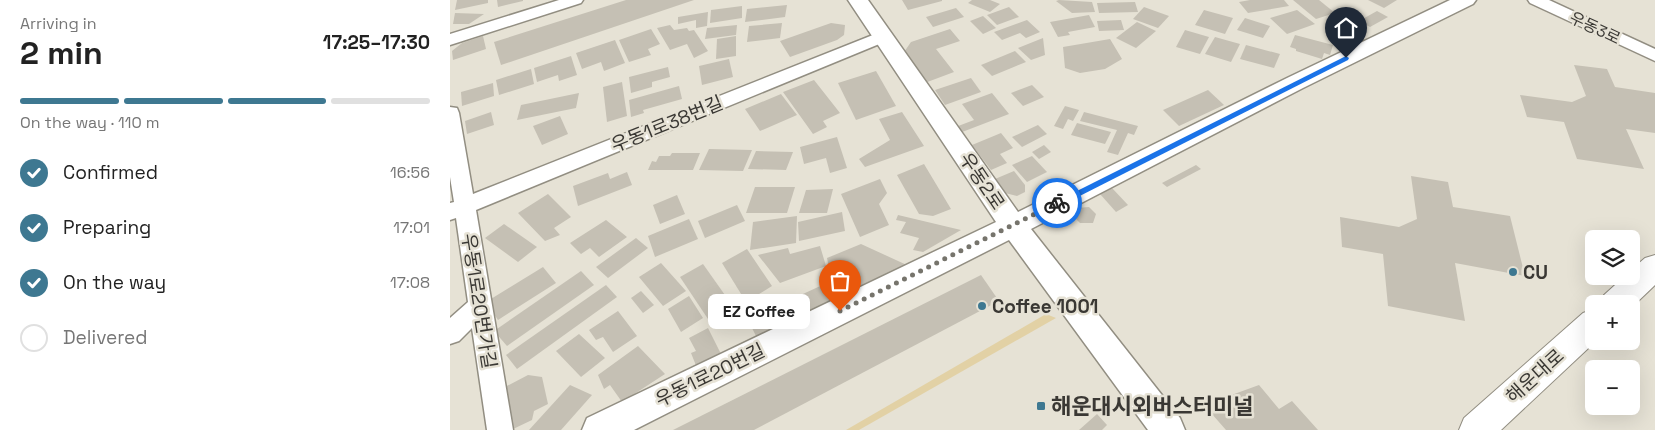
<!DOCTYPE html>
<meta charset="utf-8">
<style>
body{margin:0;font-family:"Space Grotesk","Noto Sans KR",sans-serif;background:#f2f2f2;color:#222;height:100vh;display:flex;flex-direction:column;font-size:19px;white-space:nowrap}
*{box-sizing:border-box;margin:0}
p{font-size:16px;color:#767676}
.icon{flex:none;width:28px;height:28px;fill:none;stroke:currentColor;stroke-width:2;stroke-linecap:round;stroke-linejoin:round}
.map{position:relative;flex:1;overflow:hidden}
.drawer{display:flex;flex-direction:column;background:#fff;width:450px}
.drawer>*{flex:none}
.controls{position:absolute;left:1135px;top:230px;display:grid;gap:10px}
.controls a{display:grid;place-items:center;width:55px;height:55px;border-radius:8px;background:#fff;box-shadow:0 5px 20px #0002;font-size:25px}
.pin{position:absolute;display:grid;place-items:center;width:42px;height:42px;color:#fff;margin:-51px -21px;border-radius:50% 50% 50% 0;rotate:-45deg;box-shadow:0 0 5px #0007}
.pin .icon{rotate:45deg}
.courier{position:absolute;display:grid;place-items:center;width:50px;height:50px;margin:-25px;border:4px solid #1a73e8;border-radius:50%;background:#fff;color:#222;box-shadow:0 1px 6px #0007}
.bubble{position:absolute;height:35px;border-radius:8px;background:#fff;box-shadow:0 5px 20px #0002;font-size:16px;font-weight:700;line-height:35px;text-align:center}
.overview em{font-style:normal;font-weight:700}
.overview div{display:flex;flex-direction:column-reverse}
.overview{display:flex;align-items:center;justify-content:space-between;height:85px;padding:0 20px}
h1{font-size:32px;font-weight:700;line-height:38px}
.bar{display:grid;grid-template-columns:repeat(4,1fr);gap:8px 5px;align-content:center;height:60px;padding:0 20px}
.bar i{height:6px;border-radius:4px;background:#e0e0e0}
.bar .active{background:#3e7891}
.bar p{grid-column:span 4}
ol{padding:0 20px;list-style:none}
li{display:flex;align-items:center;gap:15px;height:55px}
li p{margin-inline-start:auto}
li .icon{padding:5px;border-radius:50%;background:#3e7891;color:#fff;stroke-width:4}
li:last-child{color:#767676}
li i{width:28px;height:28px;border:2px solid #e0e0e0;border-radius:50%}
main{display:flex;flex:1;min-height:0}
.map>svg:first-child{display:block}
.green{fill:#e2d1a5}
.building{fill:#c5c0b4}
.lines{fill:none;stroke-linecap:round;stroke-linejoin:round}
.minor-casing{stroke:#928e82;stroke-width:3}
.tertiary-casing{stroke:#928e82;stroke-width:3}
.secondary-casing{stroke:#928e82;stroke-width:2}
.minor{fill:#fff;fill-rule:evenodd}
.tertiary{fill:#fff;fill-rule:evenodd}
.secondary{fill:#fff;fill-rule:evenodd}
.route{fill:#1a73e8}
.done{stroke:#76746c;stroke-width:5;stroke-dasharray:0 9}
.poi-dot{fill:#3e7891;stroke:#e6e2d5;stroke-width:2}
.labels{text-anchor:middle;dominant-baseline:central;stroke-width:5;stroke-linejoin:round;paint-order:stroke}
.far-street-label{font-size:16px;fill:#3a3834;stroke:#e6e2d5}
.street-label{font-size:19px;fill:#3a3834;stroke:#e6e2d5}
.poi-label{font-size:19px;font-weight:bold;fill:#3a3834;stroke:#e6e2d5;text-anchor:start}
.near-poi-label{font-size:22px;font-weight:bold;fill:#3a3834;stroke:#e6e2d5;text-anchor:start}
</style>
<main>
<section class="drawer">
<div class="overview"><div><h1>2 min</h1><p>Arriving in</p></div><em>17:25–17:30</em></div>
<div class="bar"><i class="active"></i><i class="active"></i><i class="active"></i><i></i><p>On the way · 110 m</p></div>
<ol>
<li><svg class="icon" aria-label="check" viewBox="0 0 24 24"><path d="M5 12l5 5 9-10"/></svg>Confirmed<p>16:56</p></li>
<li><svg class="icon" aria-label="check" viewBox="0 0 24 24"><path d="M5 12l5 5 9-10"/></svg>Preparing<p>17:01</p></li>
<li><svg class="icon" aria-label="check" viewBox="0 0 24 24"><path d="M5 12l5 5 9-10"/></svg>On the way<p>17:08</p></li>
<li><i></i>Delivered</li>
</ol>
</section>
<div class="map">
<svg width="1205" height="430" viewBox="0 0 1205 430">
<rect width="100%" height="100%" fill="#e6e2d5"/>
<polygon class="green" points="596,314 606,318 409,430 396,430"/>
<g class="building">
<polygon points="7,0 38,0 38,3 5,10"/>
<polygon points="47,0 73,0 73,1 48,7"/>
<polygon points="176,0 244,0 51,65 44,42"/>
<polygon points="452,0 492,0 492,1 458,10"/>
<polygon points="522,0 540,0 550,4 540,12 518,3"/>
<polygon points="609,0 642,2 645,12 622,13 606,1"/>
<polygon points="800,0 834,0 839,6 798,13 789,2"/>
<polygon points="843,0 869,0 885,13 866,19"/>
<polygon points="918,0 947,0 934,8"/>
<polygon points="685,2 688,12 649,13 647,3"/>
<polygon points="337,5 335,17 295,22 297,9"/>
<polygon points="292,6 292,18 260,23 261,10"/>
<polygon points="559,7 569,17 547,25 537,15"/>
<polygon points="694,7 719,16 708,28 683,19"/>
<polygon points="506,8 514,17 483,27 476,17"/>
<polygon points="754,10 783,18 775,34 745,25"/>
<polygon points="847,10 865,24 837,34 820,18"/>
<polygon points="927,11 938,17 920,27 909,21"/>
<polygon points="258,12 257,26 246,28 246,20 228,24 228,17"/>
<polygon points="5,13 34,14 19,24 3,24"/>
<polygon points="639,15 645,27 618,32 620,35 608,37 600,22"/>
<polygon points="533,16 546,28 533,34 520,21"/>
<polygon points="795,18 820,26 813,38 787,30"/>
<polygon points="577,20 590,32 576,38 570,33 552,40 544,32"/>
<polygon points="671,20 674,30 649,31 647,21"/>
<polygon points="687,22 706,31 686,48 666,38"/>
<polygon points="332,23 330,38 297,42 299,26"/>
<polygon points="381,23 395,25 394,35 387,40 340,57 330,41"/>
<polygon points="220,25 224,30 237,28 239,31 244,30 258,51 244,58 237,44 220,50 207,28"/>
<polygon points="287,25 286,35 255,39 257,28"/>
<polygon points="893,26 915,40 896,50 880,39 881,31"/>
<polygon points="201,29 210,44 198,49 201,55 179,62 169,40"/>
<polygon points="500,29 510,41 486,49 504,72 472,84 452,55 461,42"/>
<polygon points="735,30 759,37 750,54 726,47"/>
<polygon points="845,35 883,45 880,55 874,53 872,59 846,51 846,49 840,47"/>
<polygon points="33,36 36,49 3,60 2,51 12,43"/>
<polygon points="286,36 286,56 266,59 267,39"/>
<polygon points="765,37 790,44 781,62 755,54"/>
<polygon points="593,38 595,55 581,60 568,48"/>
<polygon points="660,39 672,59 655,69 630,73 615,68 613,47"/>
<polygon points="165,40 175,63 154,71 151,62 132,69 126,53"/>
<polygon points="796,45 830,54 824,68 790,59"/>
<polygon points="565,51 576,62 542,76 531,65"/>
<polygon points="121,56 127,75 109,81 108,75 87,82 84,68"/>
<polygon points="279,59 283,77 252,85 249,66"/>
<polygon points="1124,65 1157,69 1165,87 1205,93 1205,133 1176,129 1194,169 1127,159 1114,122 1077,117 1070,95 1122,102 1136,96"/>
<polygon points="218,67 220,77 202,82 202,87 181,93 179,77"/>
<polygon points="81,69 84,84 49,95 46,80"/>
<polygon points="426,71 446,106 406,120 388,83"/>
<polygon points="521,78 531,92 495,105 485,90"/>
<polygon points="364,80 390,113 373,121 377,127 363,134 333,92"/>
<polygon points="172,82 177,116 157,122 153,87"/>
<polygon points="43,83 44,96 12,106 11,92"/>
<polygon points="582,85 594,97 573,106 561,93"/>
<polygon points="229,86 232,99 193,110 194,113 181,117 179,100"/>
<polygon points="758,90 774,105 729,126 713,110"/>
<polygon points="129,93 126,108 67,120 71,105"/>
<polygon points="542,93 559,114 507,134 503,128 524,120 512,104"/>
<polygon points="331,94 347,115 310,131 295,109"/>
<polygon points="615,106 629,110 623,121 618,119 613,129 604,126"/>
<polygon points="41,112 44,125 17,134 15,121"/>
<polygon points="452,112 474,146 415,167 409,159 440,140 429,119"/>
<polygon points="634,112 688,126 684,135 678,133 668,155 657,152 667,130 630,121"/>
<polygon points="110,116 118,134 92,145 83,126"/>
<polygon points="627,123 661,132 655,144 621,135"/>
<polygon points="588,125 597,134 572,147 562,137"/>
<polygon points="551,133 563,148 550,154 557,163 541,170 522,145"/>
<polygon points="387,137 397,168 380,173 376,158 354,164 350,147"/>
<polygon points="594,145 601,152 589,159 582,152"/>
<polygon points="259,149 302,150 293,171 249,170"/>
<polygon points="306,151 343,152 336,170 298,169"/>
<polygon points="222,153 250,153 243,170 198,170 202,161 206,162 209,156 220,156"/>
<polygon points="582,156 597,172 577,182 562,165"/>
<polygon points="474,164 501,209 483,216 469,214 447,175"/>
<polygon points="746,165 751,169 717,187 712,183"/>
<polygon points="564,171 575,185 575,192 567,196 555,193 545,179"/>
<polygon points="177,172 182,185 128,206 123,186 158,173 160,179"/>
<polygon points="961,176 998,182 1003,207 1060,216 1075,276 1005,263 1015,321 938,306 933,254 892,247 890,217 949,227 967,219"/>
<polygon points="430,179 437,193 429,204 439,225 410,237 391,194"/>
<polygon points="305,187 345,187 337,213 296,213"/>
<polygon points="662,188 678,205 666,212 650,194"/>
<polygon points="383,189 377,213 349,213 356,190"/>
<polygon points="98,194 121,217 104,228 110,235 95,241 68,213"/>
<polygon points="227,195 235,214 210,224 203,205"/>
<polygon points="287,205 295,221 255,238 248,221"/>
<polygon points="639,207 646,214 643,223 630,223 623,216 627,208"/>
<polygon points="392,212 395,231 349,241 348,222"/>
<polygon points="448,215 511,230 473,252 463,250 469,238 450,233 456,222 446,220"/>
<polygon points="347,216 346,243 300,250 303,222"/>
<polygon points="239,219 248,239 205,257 198,236"/>
<polygon points="156,220 177,237 149,257 140,248 131,254 120,243"/>
<polygon points="54,224 87,247 68,262 35,238"/>
<polygon points="186,238 198,248 158,278 146,267"/>
<polygon points="411,244 459,266 385,296 388,301 350,319 342,299 379,282 385,296 377,258"/>
<polygon points="370,246 376,266 330,283 308,255 338,248 340,254"/>
<polygon points="297,249 322,286 296,302 272,263"/>
<polygon points="211,263 236,291 213,306 189,277"/>
<polygon points="253,264 282,305 258,319 230,277"/>
<polygon points="93,267 106,283 48,320 36,302"/>
<polygon points="131,271 144,285 57,346 44,331"/>
<polygon points="531,275 549,301 304,430 223,430"/>
<polygon points="156,285 167,297 67,369 56,355"/>
<polygon points="191,291 204,305 193,313 181,298"/>
<polygon points="239,296 253,318 231,332 218,309"/>
<polygon points="326,300 341,322 307,338 295,314"/>
<polygon points="168,311 187,336 163,352 153,337 146,340 139,330"/>
<polygon points="258,328 271,354 247,368 241,353 246,351 239,338"/>
<polygon points="129,334 155,358 131,377 106,351"/>
<polygon points="188,346 215,374 172,402 160,385 154,389 148,375"/>
<polygon points="78,375 92,377 98,404 84,411 82,420 61,430 53,388"/>
<polygon points="120,385 142,395 111,430 79,430"/>
<polygon points="809,385 829,409 842,401 868,430 776,430 754,405"/>
<polygon points="647,414 657,425 652,430 629,430"/>
</g>
<g class="lines">
<defs>
<g id="minor">
<polygon points="109,0 133,0 131,3 0,45 0,34"/>
<polygon points="1078,0 1099,0 1205,49 1205,61 1080,3"/>
<polygon points="433,31 439,32 441,36 439,40 26,210 63,430 37,430 22,328 9,341 0,344 0,318 18,302 6,218 0,220 0,203 4,202 0,177 0,107 7,108 9,113 23,194"/>
</g>
<polygon id="tertiary" points="398,0 418,0 568,212 837,78 1000,0 1026,0 1023,4 853,88 581,229 730,418 735,430 698,430 559,240 184,430 132,430 137,418 546,222"/>
<g id="secondary">
<polygon points="1205,255 1205,285 1181,308 1181,304 1150,304 1154,295 1175,276 1181,276 1181,270 1195,258"/>
<polygon points="1144,309 1144,341 1146,341 1051,430 1009,430 1014,418 1133,313"/>
</g>
</defs>
<use href="#minor" class="minor-casing"/>
<use href="#tertiary" class="tertiary-casing"/>
<use href="#secondary" class="secondary-casing"/>
<use href="#minor" class="minor"/>
<use href="#tertiary" class="tertiary"/>
<use href="#secondary" class="secondary"/>
</g>
<polygon class="route" points="896,56 899,58 898,60 610,206 607,206 603,203"/>
<g class="lines">
<polyline class="done" points="390,311 607,203"/>
</g>
<g class="poi-dot">
<circle cx="1063" cy="272" r="5"/>
<circle cx="532" cy="306" r="5"/>
<rect x="586" y="401" width="10" height="10" rx="2.5"/>
</g>
<g class="labels">
<g class="far-street-label">
<text transform="translate(1145 28) rotate(25)">우동3로</text>
</g>
<g class="street-label">
<text transform="translate(217 124) rotate(-22)">우동1로38번길</text>
<text transform="translate(532 181) rotate(56)">우동2로</text>
<text transform="translate(29 301) rotate(81)">우동1로20번가길</text>
<text transform="translate(260 375) rotate(-26)">우동1로20번길</text>
<text transform="translate(1085 376) rotate(-42)">해운대로</text>
</g>
<g class="poi-label">
<text x="1073" y="272">CU</text>
<text x="542" y="306">Coffee 1001</text>
</g>
<g class="near-poi-label">
<text x="601" y="406">해운대시외버스터미널</text>
</g>
</g>
</svg>
<div class="controls">
<a><svg class="icon" aria-label="layers" viewBox="0 0 24 24"><path d="M12 4l9 5-9 5-9-5zM3 14l9 5 9-5"/></svg></a>
<a>+</a>
<a>−</a>
</div>
<div class="pin" style="left:390px;top:311px;background:#ea580c"><svg class="icon" aria-label="bag" viewBox="0 0 24 24"><path d="M5 8h14l-1 12H6zM9 8a3 3 0 0 1 6 0"/></svg></div>
<div class="pin" style="left:896px;top:58px;background:#1f2937"><svg class="icon" aria-label="home" viewBox="0 0 24 24"><path d="M3 11l9-7 9 7M6 9v11h12V9"/></svg></div>
<div class="courier" style="left:607px;top:203px"><svg class="icon" aria-label="bike" viewBox="0 0 24 24"><circle cx="6" cy="16" r="4"/><circle cx="18" cy="16" r="4"/><path d="M6 16l4-8h5l3 8M10 8l3 8H6M13 5h3"/></svg></div>
<div class="bubble" style="left:258px;top:294px;width:102px">EZ Coffee</div>
</div>
</main>
